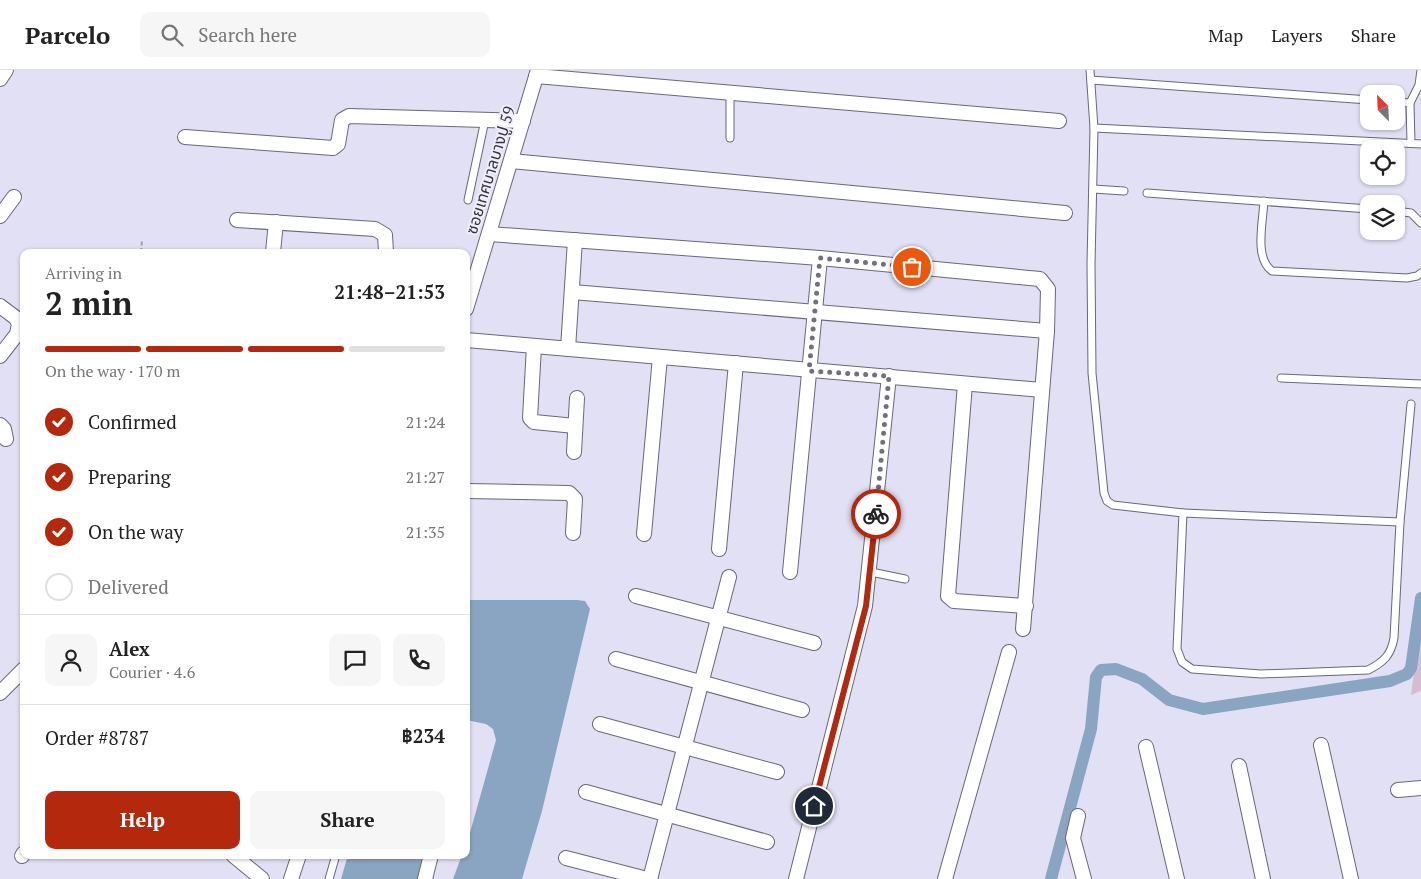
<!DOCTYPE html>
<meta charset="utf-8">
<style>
body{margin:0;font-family:"PT Serif","Noto Sans Thai",serif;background:#f6f6f6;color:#222;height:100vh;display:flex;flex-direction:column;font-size:19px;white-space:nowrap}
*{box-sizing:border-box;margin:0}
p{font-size:16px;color:#767676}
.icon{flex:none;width:28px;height:28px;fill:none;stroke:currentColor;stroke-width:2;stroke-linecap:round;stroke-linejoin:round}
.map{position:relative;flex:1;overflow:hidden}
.side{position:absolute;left:20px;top:179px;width:450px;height:610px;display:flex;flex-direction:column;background:#fff;border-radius:10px;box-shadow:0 1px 4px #0004}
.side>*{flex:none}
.needle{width:32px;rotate:336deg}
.controls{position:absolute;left:1360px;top:15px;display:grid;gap:10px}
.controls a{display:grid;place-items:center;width:45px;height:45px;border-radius:10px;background:#fff;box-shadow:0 1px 4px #0004;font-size:25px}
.pin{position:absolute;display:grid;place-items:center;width:42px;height:42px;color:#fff;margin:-21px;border:2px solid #fff;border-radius:50%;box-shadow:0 1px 5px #0007}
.courier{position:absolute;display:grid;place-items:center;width:50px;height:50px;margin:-25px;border:4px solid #b4280e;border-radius:50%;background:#fff;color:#222;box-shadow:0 1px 6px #0007}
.headline em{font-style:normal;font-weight:700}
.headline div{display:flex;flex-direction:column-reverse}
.headline{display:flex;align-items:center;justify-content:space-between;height:85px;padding:0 25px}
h1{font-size:32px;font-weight:700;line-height:38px}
.bar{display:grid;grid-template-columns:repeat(4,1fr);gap:8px 5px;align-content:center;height:60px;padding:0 25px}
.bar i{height:6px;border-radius:4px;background:#e0e0e0}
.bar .active{background:#b4280e}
.bar p{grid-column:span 4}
.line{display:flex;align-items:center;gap:12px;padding:0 25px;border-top:1px solid #e0e0e0}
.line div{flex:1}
.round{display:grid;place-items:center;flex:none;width:52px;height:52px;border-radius:10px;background:#f6f6f6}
ol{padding:0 25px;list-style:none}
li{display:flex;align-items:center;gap:15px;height:55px}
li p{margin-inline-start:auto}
li .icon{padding:5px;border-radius:50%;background:#b4280e;color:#fff;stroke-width:4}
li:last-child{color:#767676}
li i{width:28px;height:28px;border:2px solid #e0e0e0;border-radius:50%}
.button{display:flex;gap:10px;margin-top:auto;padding:10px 25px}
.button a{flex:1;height:58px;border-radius:10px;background:#b4280e;color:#fff;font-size:20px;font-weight:700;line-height:58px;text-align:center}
.button a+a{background:#f6f6f6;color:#222}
header{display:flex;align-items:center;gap:30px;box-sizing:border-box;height:70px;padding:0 25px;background:#fff;border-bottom:1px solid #e0e0e0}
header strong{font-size:24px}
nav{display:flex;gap:28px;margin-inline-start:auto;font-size:18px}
.search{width:350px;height:45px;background:#f6f6f6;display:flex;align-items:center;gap:12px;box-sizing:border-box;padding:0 18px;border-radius:10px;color:#767676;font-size:19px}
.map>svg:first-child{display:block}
.green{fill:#d4bdd0}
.water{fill:#8aa5c1}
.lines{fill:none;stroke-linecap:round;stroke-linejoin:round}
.canal{stroke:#8aa5c1;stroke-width:12}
.lane-casing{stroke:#696779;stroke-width:9}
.street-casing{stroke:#696779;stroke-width:16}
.path{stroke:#a09fae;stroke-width:2;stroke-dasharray:4 2.5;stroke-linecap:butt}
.lane{stroke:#fff;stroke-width:7}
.street{stroke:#fff;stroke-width:14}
.done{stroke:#71707c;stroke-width:5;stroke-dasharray:0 9}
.route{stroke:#b4280e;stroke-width:6}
.labels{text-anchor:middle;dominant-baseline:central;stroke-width:4;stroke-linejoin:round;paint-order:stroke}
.street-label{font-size:16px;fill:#35343c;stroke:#efedfe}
</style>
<header>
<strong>Parcelo</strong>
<div class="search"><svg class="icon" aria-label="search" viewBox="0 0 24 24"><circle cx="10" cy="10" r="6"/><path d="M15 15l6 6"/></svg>Search here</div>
<nav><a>Map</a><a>Layers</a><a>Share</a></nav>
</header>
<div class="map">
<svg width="1421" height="809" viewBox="0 0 1421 809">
<rect width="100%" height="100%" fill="#e1e0f4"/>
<polygon class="green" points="1421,549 1421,621 1411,625"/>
<g class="water">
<polygon points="466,530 577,530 585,531 590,539 542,741 522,809 453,809 462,785 466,785 466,777 496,670 493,659 486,654 466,650"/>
<polygon points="348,785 424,785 418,809 341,809"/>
</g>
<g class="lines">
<polyline class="canal" points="1051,809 1091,659 1096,607 1101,600 1116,599 1142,609 1169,630 1203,639 1390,611 1407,604 1411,598 1421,528"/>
<defs>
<g id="lane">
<polyline points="1090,0 1094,58 1421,74"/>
<polyline points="1091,10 1369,30"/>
<polyline points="1396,32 1410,33 1411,73"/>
<polyline points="1410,33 1419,15 1421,0"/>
<path d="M1094,58L1091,194L1092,303L1104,423L1107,431L1113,435L1183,443L1177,579L1182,592L1192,599L1261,604L1368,600C1384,592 1391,585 1394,568L1400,452L1411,334"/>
<polyline points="730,68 730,23"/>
<polyline points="1093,119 1124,121"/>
<polyline points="1147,123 1369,139"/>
<polyline points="468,130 485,50"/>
<path d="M1264,131C1263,152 1254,188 1272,201L1407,208L1417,206L1421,203"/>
<polyline points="1396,141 1411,143 1421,153"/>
<polyline points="1281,308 1421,314"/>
<polyline points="1183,443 1400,452"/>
<polyline points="871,502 905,509"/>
<polyline points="329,809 336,785"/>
</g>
<g id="street">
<polyline points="536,6 1059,51"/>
<polyline points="0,9 6,0"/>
<polyline points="185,67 333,78 338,74 342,50 349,46 523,51"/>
<polyline points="511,91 1065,143"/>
<polyline points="0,146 14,127"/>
<polyline points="237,150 375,159 385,165 386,182"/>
<polyline points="489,164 820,188 1040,209 1048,219 1047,261 1023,559"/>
<polyline points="273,182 276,152"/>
<polyline points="572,222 1047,261"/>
<polyline points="0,236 16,248 19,254 17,264 0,286"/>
<polyline points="466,239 538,0"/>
<polyline points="466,270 1042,320"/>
<polyline points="534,276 530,348 534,352 575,356"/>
<polyline points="568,279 575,170"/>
<polyline points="965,314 948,526 954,531 1026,536"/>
<polyline points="0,355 4,359 6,369"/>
<polyline points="574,382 577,328"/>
<polyline points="466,421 569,423 575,429 573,463"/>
<polyline points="644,464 660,287"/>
<polyline points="719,479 736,293"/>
<polyline points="790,502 820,188"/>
<polyline points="636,526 814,573"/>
<polyline points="616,589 802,640"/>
<polyline points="0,623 24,599"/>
<polyline points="600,654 777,702"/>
<polyline points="1321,675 1351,809"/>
<polyline points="1146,677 1177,809"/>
<polyline points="1239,696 1263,809"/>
<polyline points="1398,720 1421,718"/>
<polyline points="586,722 767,772"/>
<polyline points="1078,746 1073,768 1084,809"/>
<polyline points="233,785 262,809"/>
<polyline points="22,786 24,783"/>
<polyline points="566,788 647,809"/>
<polyline points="291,809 299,785"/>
<polyline points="425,809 431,785"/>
<polyline points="650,809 729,507"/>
<polyline points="796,809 865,536 889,306"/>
<polyline points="945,809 1009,582"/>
</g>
</defs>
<use href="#lane" class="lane-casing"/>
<use href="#street" class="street-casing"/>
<polyline class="path" points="141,182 142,170"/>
<use href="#lane" class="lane"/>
<use href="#street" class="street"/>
</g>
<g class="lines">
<polyline class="done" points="876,444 889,306 809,301 820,188 912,197"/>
<polyline class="route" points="814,736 866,536 876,444"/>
</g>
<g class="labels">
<g class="street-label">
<text transform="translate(490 100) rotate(-73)">ซอยเทศบาลบางปู 59</text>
</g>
</g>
</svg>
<div class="controls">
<a><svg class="needle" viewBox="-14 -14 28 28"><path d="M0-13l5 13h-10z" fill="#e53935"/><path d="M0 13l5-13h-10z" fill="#767676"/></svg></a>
<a><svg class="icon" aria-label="locate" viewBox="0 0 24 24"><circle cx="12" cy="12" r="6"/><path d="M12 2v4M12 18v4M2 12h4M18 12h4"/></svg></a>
<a><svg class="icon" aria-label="layers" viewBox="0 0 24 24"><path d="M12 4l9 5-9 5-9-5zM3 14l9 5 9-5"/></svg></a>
</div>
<div class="pin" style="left:912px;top:197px;background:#ea580c"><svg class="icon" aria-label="bag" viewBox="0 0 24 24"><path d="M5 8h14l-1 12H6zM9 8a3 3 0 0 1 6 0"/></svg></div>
<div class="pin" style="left:814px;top:736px;background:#1f2937"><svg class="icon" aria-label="home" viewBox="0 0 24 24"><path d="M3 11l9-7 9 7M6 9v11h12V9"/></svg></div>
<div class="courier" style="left:876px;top:444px"><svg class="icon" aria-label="bike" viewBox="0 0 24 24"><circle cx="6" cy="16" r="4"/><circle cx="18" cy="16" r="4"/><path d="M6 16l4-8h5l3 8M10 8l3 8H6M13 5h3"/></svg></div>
<section class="side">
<div class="headline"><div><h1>2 min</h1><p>Arriving in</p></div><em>21:48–21:53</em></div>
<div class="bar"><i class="active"></i><i class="active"></i><i class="active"></i><i></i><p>On the way · 170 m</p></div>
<ol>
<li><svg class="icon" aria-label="check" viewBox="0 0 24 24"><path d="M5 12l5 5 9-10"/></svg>Confirmed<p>21:24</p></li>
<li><svg class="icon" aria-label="check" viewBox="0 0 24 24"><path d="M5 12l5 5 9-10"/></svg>Preparing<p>21:27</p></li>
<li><svg class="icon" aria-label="check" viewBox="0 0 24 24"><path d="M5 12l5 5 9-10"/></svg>On the way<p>21:35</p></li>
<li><i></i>Delivered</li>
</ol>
<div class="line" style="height:90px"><a class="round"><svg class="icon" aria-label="person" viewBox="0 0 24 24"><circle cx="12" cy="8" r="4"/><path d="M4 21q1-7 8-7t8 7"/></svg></a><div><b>Alex</b><p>Courier · 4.6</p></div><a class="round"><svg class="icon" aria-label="chat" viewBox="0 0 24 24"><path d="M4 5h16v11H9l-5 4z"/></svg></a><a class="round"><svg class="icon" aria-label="phone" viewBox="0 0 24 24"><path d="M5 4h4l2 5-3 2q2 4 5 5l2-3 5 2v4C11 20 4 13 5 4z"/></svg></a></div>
<div class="line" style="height:65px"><div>Order #8787</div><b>฿234</b></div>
<div class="button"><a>Help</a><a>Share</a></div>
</section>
</div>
